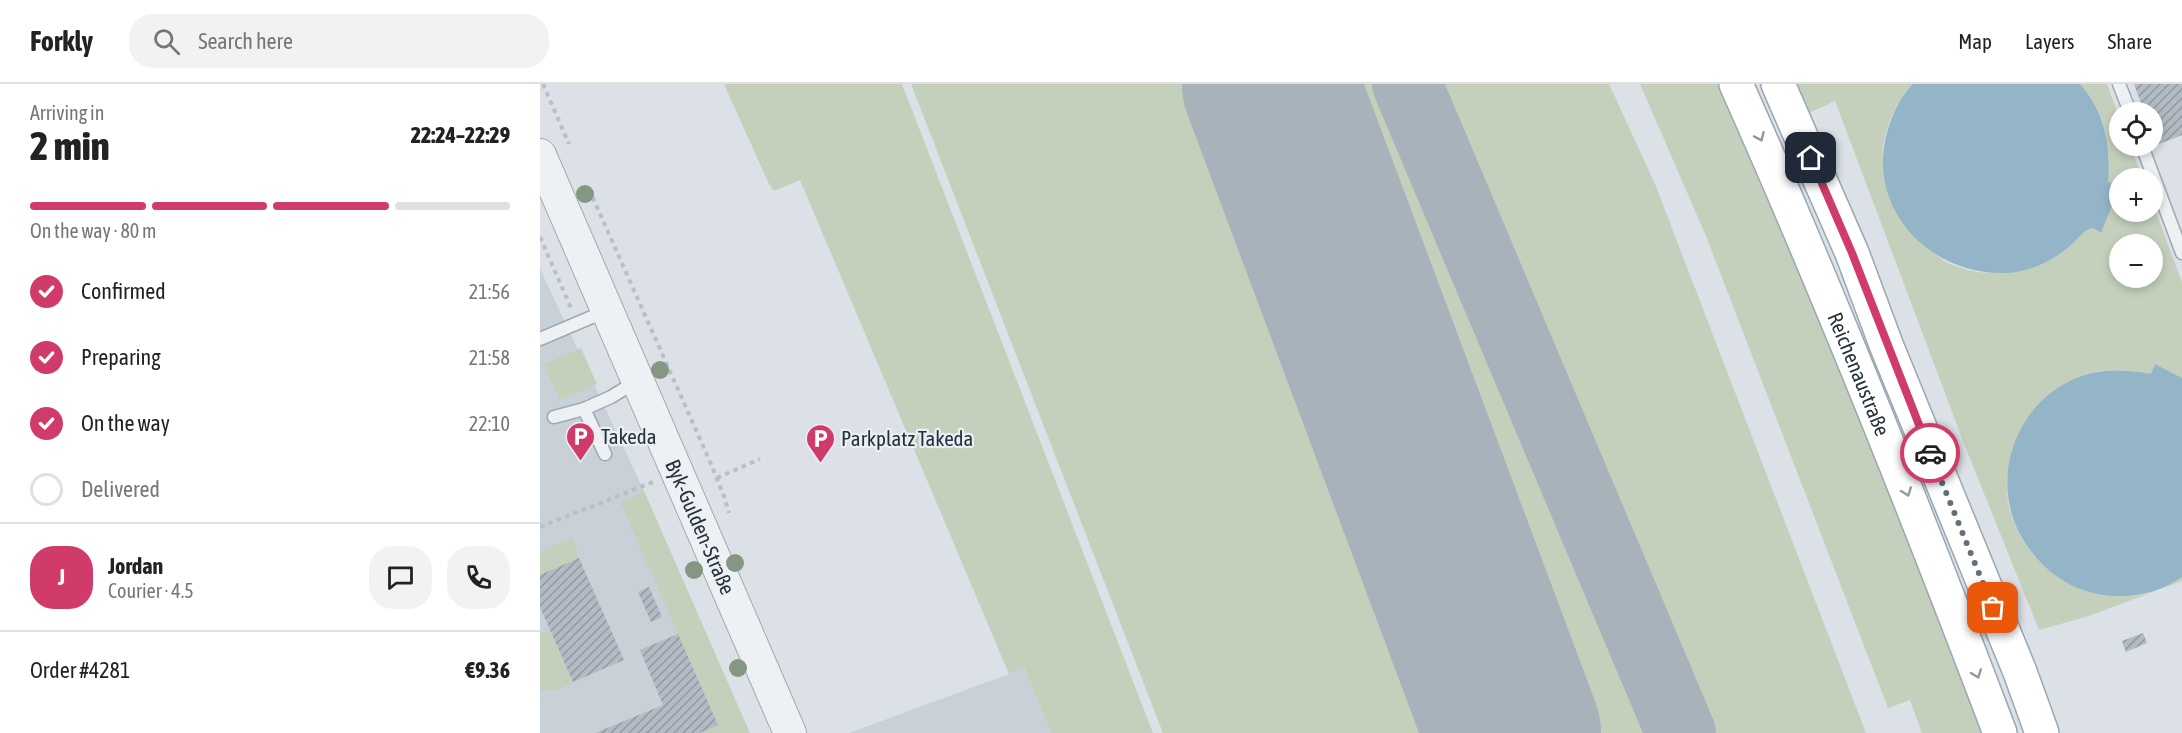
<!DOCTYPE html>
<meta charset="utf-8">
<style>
body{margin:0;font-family:"Asap Condensed",sans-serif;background:#f2f2f2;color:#222;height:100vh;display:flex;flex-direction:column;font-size:22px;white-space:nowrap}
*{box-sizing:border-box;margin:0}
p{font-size:20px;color:#767676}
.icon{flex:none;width:33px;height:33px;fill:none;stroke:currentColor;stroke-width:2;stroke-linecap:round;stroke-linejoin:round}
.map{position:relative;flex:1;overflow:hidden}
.sheet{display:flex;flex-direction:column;background:#fff;width:540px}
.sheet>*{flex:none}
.fabs{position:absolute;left:1569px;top:18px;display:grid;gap:12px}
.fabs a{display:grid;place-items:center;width:54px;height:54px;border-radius:50%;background:#fff;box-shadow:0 3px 9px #0003;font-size:30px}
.pin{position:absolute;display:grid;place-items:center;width:51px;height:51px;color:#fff;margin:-26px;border-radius:12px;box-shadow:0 3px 9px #0006}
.courier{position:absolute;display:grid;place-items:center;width:60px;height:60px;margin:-30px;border:4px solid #d03b69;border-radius:50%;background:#fff;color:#222;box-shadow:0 2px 8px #0007}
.head em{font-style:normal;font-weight:800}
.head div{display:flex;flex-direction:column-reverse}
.head{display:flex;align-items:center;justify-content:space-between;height:102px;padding:0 30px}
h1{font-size:39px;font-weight:800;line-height:45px}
.bar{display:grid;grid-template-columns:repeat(4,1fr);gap:9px 6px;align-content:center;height:72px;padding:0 30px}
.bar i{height:8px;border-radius:4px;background:#e0e0e0}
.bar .on{background:#d03b69}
.bar p{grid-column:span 4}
.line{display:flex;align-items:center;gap:15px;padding:0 30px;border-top:2px solid #e0e0e0}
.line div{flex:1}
.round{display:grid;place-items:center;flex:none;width:63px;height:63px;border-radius:24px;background:#f2f2f2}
ol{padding:0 30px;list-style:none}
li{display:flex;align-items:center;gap:18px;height:66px}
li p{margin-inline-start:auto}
li .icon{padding:6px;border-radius:50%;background:#d03b69;color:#fff;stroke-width:4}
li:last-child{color:#767676}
li i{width:33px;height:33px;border:3px solid #e0e0e0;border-radius:50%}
header{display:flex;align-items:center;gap:36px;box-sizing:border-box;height:84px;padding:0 30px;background:#fff;border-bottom:2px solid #e0e0e0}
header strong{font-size:28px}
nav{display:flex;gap:33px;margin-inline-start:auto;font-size:21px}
.search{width:420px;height:54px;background:#f2f2f2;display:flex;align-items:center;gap:15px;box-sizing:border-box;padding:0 21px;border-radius:24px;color:#767676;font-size:22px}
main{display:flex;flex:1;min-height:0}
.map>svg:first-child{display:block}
.built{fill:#c9d1d8}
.green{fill:#c4d0bc;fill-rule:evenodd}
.water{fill:#94b5c8}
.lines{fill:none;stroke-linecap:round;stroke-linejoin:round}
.taxiway{stroke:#a8b2bb;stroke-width:70}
.runway{stroke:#a8b2bb;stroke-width:176}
.building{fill:url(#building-hatch)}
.service-casing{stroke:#a1a9b0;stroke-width:15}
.tertiary-casing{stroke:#a1a9b0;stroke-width:34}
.primary-casing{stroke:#9aa7b2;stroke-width:36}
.path{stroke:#babfc4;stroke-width:4;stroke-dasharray:4.5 4.5;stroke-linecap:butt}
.service{stroke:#eef1f4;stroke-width:12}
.tertiary{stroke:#eef1f4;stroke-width:32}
.primary{stroke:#fff;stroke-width:33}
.tree{fill:#859683}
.oneway{stroke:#92989e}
.done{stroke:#656f78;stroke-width:6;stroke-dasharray:0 10.8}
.route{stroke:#d03b69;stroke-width:8}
.labels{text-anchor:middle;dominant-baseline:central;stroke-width:4.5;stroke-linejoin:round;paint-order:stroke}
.street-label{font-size:21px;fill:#25313c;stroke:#eaf0f4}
.poi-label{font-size:21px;fill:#25313c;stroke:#eaf0f4;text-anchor:start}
</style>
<header>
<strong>Forkly</strong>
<div class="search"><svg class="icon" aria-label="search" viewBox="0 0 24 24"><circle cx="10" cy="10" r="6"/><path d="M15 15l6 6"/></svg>Search here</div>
<nav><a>Map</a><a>Layers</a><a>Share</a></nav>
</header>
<main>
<section class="sheet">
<div class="head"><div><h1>2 min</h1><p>Arriving in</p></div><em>22:24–22:29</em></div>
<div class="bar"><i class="on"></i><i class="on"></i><i class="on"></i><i></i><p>On the way · 80 m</p></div>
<ol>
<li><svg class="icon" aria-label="check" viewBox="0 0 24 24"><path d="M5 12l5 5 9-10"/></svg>Confirmed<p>21:56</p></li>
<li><svg class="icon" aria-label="check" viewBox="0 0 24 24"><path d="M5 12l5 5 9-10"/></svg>Preparing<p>21:58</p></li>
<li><svg class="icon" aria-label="check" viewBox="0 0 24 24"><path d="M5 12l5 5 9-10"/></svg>On the way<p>22:10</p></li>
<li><i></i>Delivered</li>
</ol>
<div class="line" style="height:108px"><b class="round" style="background:#d03b69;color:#fff">J</b><div><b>Jordan</b><p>Courier · 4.5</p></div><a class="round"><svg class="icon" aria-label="chat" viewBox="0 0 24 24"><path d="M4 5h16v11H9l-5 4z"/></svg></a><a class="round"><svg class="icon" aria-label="phone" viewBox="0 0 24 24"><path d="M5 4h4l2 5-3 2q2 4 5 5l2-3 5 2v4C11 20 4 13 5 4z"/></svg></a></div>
<div class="line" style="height:78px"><div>Order #4281</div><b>€9.36</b></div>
</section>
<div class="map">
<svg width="1642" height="649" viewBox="0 0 1642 649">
<defs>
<pattern id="building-hatch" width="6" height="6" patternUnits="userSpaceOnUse" patternTransform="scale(1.5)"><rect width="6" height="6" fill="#b2bbc3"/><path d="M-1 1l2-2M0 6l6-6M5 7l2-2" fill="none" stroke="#9199a0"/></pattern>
</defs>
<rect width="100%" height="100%" fill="#dbe1e6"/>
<g class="built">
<polygon points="0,185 104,407 209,649 0,649"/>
<polygon points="484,583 511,649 309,649 469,590"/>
</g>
<g class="green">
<polygon points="184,0 362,0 613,649 511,649 484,583 469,590 260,96 234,107 229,100"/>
<polygon points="371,0 1069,0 1115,100 1326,649 623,649"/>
<polygon points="1100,0 1179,0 1247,155 1335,367 1443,649 1382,649 1370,616 1348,624 1166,152"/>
<path d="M1253,0H1373C1354,20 1338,56 1344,84C1345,92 1390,167 1396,171C1410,183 1434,189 1452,189C1481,189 1511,181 1532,160C1540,153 1543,146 1553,144L1560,149C1569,94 1580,45 1540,0H1567L1579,33L1580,62H1590L1603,94H1580V128H1612L1613,120L1642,198V294L1615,280L1611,291C1589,286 1561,283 1539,293C1530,298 1521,306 1513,312C1485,332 1481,340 1472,374C1470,381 1467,389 1467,396C1462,483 1570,546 1642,493V497L1549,532L1499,546L1425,362L1295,17L1267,30ZM1580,160H1612V194H1580Z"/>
<polygon points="41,264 57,300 20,316 3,280"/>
<polygon points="104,407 210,649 160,649 178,641 80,418"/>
<polygon points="33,453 39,474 0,491 0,468"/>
<path d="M10,546L33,598C23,605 12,608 0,606V550Z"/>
</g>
<g class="water">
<path d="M1373,0H1540C1565,28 1571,61 1568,98L1574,100L1577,109L1561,149L1553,144C1543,146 1540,153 1532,160C1515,176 1490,188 1466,189C1392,192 1328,128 1346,52C1351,33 1359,14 1373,0Z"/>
<path d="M1615,280L1642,294V493C1620,509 1590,515 1564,511C1536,507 1512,493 1494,471C1444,413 1467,321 1539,293C1562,284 1587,286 1611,290Z"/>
</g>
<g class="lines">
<polyline class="taxiway" points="867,0 1141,649"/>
<polyline class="runway" points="730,0 973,649"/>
</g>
<g class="building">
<polygon points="1594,0 1642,0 1642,51 1617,61 1612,50 1612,28 1604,28"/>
<polygon points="39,474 84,576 33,598 0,523 0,491"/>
<polygon points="109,503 122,533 111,538 98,508"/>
<polygon points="1603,549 1607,559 1586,568 1582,557"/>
<polygon points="138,550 178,641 160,649 55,649 123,621 100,566"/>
</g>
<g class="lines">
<defs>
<g id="service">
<polyline points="1579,0 1590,28"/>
<polyline points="1602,62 1642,169"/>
<polyline points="0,255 66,227"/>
<polyline points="14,333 44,325"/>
<polyline points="65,370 44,325 71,313 97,297"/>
</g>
<g id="tertiary">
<path id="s1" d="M0,71L250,649"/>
</g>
<g id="primary">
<path id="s2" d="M1196,0C1291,213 1377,430 1460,649"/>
<polyline points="1238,0 1312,169 1347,263 1480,588 1502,649"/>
</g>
</defs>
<use href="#service" class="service-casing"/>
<use href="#tertiary" class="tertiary-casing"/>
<use href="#primary" class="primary-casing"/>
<g class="path">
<polyline points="3,0 29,60"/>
<polyline points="49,105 168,373 184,412 189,429"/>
<polyline points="0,153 31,224"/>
<polyline points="177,394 220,375"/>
<polyline points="0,443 113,398"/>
</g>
<use href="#service" class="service"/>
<use href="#tertiary" class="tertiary"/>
<use href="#primary" class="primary"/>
</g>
<g class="tree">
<circle cx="45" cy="110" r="9"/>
<circle cx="120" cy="286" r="9"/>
<circle cx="195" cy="479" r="9"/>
<circle cx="154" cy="486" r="9"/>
<circle cx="198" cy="584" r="9"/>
</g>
<defs><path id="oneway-chevron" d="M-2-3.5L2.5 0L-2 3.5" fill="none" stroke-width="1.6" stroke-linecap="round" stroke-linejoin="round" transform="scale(1.5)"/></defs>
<g class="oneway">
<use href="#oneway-chevron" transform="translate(1220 53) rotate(66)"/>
<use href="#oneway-chevron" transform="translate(1367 408) rotate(69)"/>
<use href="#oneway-chevron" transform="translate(1437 590) rotate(69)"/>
</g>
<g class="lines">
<polyline class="done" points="1390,369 1453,524"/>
<polyline class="route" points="1271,74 1312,169 1390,369"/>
</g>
<defs>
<symbol id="parking-pin" viewBox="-11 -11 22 30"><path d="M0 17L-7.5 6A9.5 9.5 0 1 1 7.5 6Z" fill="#d03b69" stroke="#eaf0f4"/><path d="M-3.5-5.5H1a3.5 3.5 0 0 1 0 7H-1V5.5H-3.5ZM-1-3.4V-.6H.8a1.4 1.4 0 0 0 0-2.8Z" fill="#fff"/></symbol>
</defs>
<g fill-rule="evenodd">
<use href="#parking-pin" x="24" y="336" width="33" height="45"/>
<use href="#parking-pin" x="264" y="338" width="33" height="45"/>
</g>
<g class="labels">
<g class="street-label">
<text stroke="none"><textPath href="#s2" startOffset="315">Reichenaustraße</textPath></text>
<text stroke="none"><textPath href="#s1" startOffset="405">Byk-Gulden-Straße</textPath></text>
</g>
<g class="poi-label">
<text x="61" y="352">Takeda</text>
<text x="301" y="354">Parkplatz Takeda</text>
</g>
</g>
</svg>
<div class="fabs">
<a><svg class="icon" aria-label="locate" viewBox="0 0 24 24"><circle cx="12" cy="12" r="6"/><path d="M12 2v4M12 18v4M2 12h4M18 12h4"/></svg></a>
<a>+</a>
<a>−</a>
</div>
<div class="pin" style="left:1453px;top:524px;background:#ea580c"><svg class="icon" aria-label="bag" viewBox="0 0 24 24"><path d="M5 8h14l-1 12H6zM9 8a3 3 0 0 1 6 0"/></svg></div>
<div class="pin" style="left:1271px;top:74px;background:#1f2937"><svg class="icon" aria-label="home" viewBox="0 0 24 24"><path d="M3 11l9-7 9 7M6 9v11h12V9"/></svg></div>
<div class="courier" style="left:1390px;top:369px"><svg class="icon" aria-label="car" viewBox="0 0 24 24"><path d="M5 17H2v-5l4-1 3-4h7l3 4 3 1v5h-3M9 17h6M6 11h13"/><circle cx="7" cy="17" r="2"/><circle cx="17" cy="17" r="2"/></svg></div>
</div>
</main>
